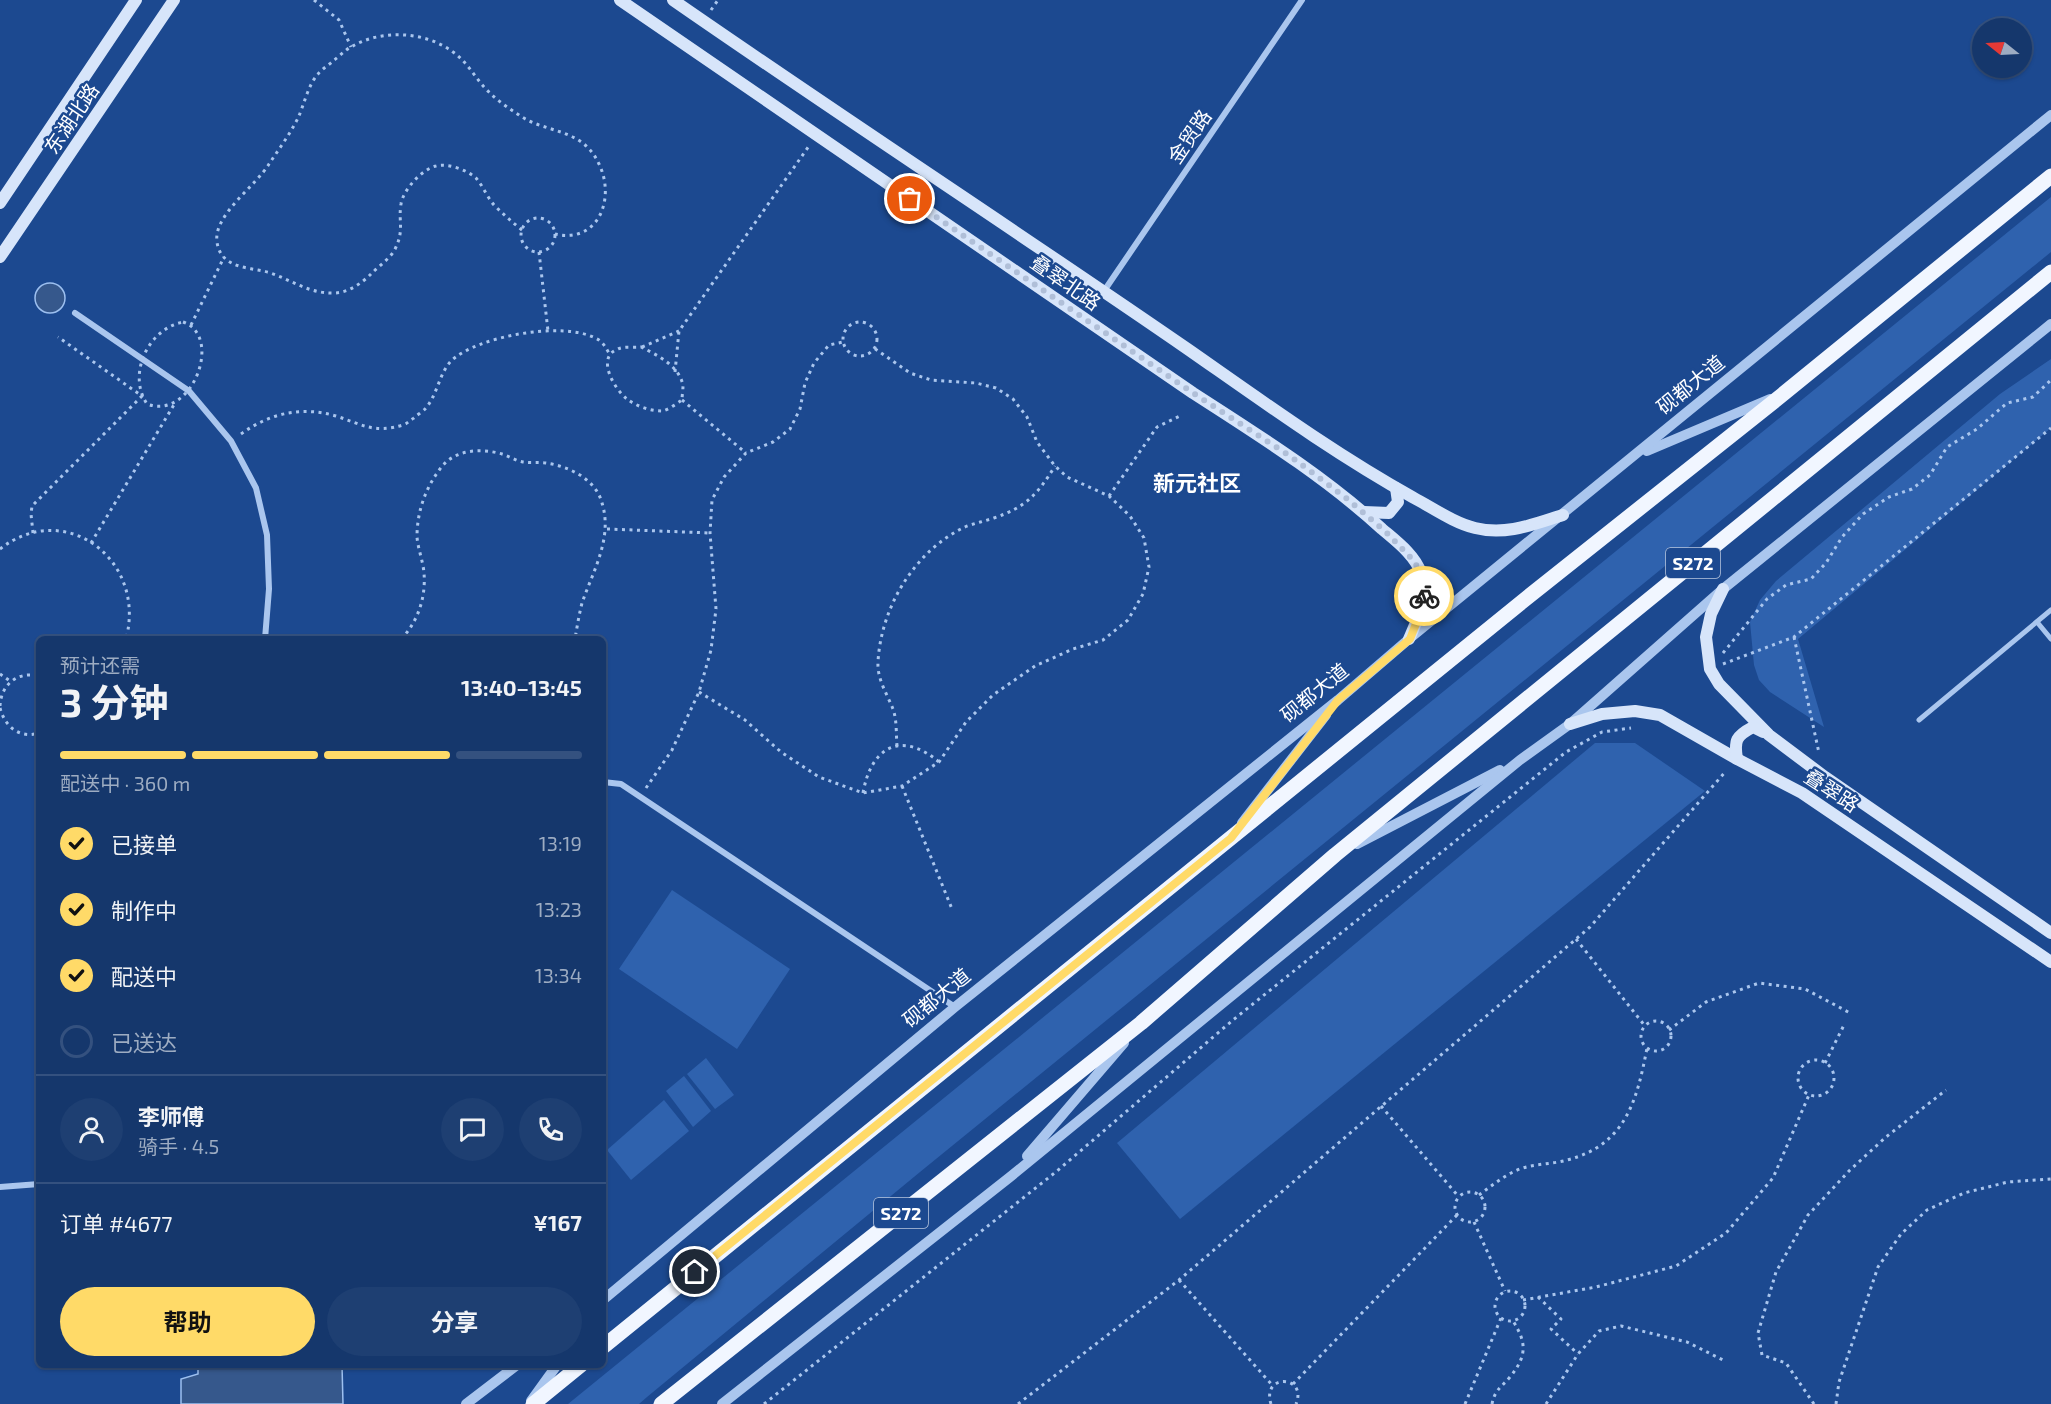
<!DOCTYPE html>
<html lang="zh">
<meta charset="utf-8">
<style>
body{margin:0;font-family:"Exo 2","Noto Sans SC",sans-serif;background:#1e3f72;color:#f1f3f6;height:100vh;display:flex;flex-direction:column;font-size:22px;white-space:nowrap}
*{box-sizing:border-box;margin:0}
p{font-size:20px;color:#9dacc2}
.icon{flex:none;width:33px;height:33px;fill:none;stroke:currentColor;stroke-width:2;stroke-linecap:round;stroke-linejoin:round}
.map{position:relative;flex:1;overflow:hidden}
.drawer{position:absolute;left:36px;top:636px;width:570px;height:732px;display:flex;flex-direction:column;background:#15376c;border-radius:9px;box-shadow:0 2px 4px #0004,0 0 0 2px #34517f}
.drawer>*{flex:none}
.needle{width:39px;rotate:288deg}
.controls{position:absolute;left:1972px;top:18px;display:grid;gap:12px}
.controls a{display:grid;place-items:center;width:60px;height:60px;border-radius:50%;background:#15376c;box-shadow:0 2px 4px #0004,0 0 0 2px #34517f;font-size:30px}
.pin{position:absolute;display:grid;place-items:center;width:51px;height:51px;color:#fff;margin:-26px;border:3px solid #fff;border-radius:50%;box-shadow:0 2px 6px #0007}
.courier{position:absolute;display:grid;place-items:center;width:60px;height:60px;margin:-30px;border:4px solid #ffda68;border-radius:50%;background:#fff;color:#222;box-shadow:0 2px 8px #0007}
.overview em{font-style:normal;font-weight:700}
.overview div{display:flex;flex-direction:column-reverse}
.overview{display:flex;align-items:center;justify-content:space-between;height:102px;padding:0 24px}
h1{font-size:39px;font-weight:700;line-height:45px}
.bar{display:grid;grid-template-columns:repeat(4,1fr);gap:9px 6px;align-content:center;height:72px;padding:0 24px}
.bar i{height:8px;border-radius:4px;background:#34517f}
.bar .active{background:#ffda68}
.bar p{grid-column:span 4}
.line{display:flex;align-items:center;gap:15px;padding:0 24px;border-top:2px solid #34517f}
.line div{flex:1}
.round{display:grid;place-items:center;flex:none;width:63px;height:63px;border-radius:32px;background:#1e3f72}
ol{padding:0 24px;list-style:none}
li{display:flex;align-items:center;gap:18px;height:66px}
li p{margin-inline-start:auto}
li .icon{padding:6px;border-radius:50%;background:#ffda68;color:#111;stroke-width:4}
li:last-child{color:#9dacc2}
li i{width:33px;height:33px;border:3px solid #34517f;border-radius:50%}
.cta{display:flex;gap:12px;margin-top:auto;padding:12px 24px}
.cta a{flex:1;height:69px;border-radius:36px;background:#ffda68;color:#111;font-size:24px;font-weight:700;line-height:69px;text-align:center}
.cta a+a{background:#1e3f72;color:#f1f3f6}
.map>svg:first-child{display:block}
.green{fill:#2f62ae}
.water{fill:#36588c;stroke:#9dc0f0;stroke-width:1.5}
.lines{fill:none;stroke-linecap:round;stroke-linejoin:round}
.path{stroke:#aac6ee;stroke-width:3;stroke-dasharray:3 4.5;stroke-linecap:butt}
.pedestrian{stroke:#aac6ee;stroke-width:5}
.minor{stroke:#aac6ee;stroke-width:6}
.tertiary{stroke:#aac6ee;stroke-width:10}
.secondary{stroke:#d7e5fa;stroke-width:12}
.primary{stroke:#f1f6ff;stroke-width:15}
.done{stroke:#b0bfd8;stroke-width:6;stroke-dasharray:0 10.8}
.route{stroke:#ffda68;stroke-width:8}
.labels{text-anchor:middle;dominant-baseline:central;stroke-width:5;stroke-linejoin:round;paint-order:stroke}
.shield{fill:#1c4990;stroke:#bbc8de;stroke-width:1.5}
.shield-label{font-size:18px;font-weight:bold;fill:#fff}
.street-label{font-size:20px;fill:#fff;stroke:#1c4990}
.quarter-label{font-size:22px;font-weight:bold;fill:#fff;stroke:#1c4990}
</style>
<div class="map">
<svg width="2051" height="1404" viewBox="0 0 2051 1404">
<rect width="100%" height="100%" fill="#1c4990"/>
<g class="green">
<polygon points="2051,197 2051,252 920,1172 647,1397 639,1404 568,1404"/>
<polygon points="2051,359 2051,428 1798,639 1824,727 1770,692 1759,680 1754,665 1750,622 1760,600 1776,581 2000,394"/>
<polygon points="1595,743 1635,743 1705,791 1180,1219 1117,1143"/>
<polygon points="672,890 790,969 737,1049 619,969"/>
<polygon points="706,1058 734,1095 715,1109 687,1074"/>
<polygon points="684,1076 711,1111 693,1127 666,1091"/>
<polygon points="664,1100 689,1131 631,1180 607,1150"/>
</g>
<g class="water">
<circle cx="50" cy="298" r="15"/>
<polygon points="198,1365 342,1365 343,1404 181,1404 181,1379 198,1374"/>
</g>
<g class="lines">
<g class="path">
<polyline points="314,0 339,20 351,47"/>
<polyline points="711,10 718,0"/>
<circle cx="538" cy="235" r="17"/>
<path d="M522,230C512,222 503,214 494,205C487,197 483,186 476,178C467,170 448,163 436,166C422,169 403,190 401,204C398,222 405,231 394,251C389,259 378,267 371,274C362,283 348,293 334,293C304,294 285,274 258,270C240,267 220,264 217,242C213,215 256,186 269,164C279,149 290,134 298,118C304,105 308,85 318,74C322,69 329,65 334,60C340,56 345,50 351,47C381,29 425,31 453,52C467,62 474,76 485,88C495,99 507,107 519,115C546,134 582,127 599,164C616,199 598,244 555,234"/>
<polyline points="539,252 548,331"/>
<path d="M183,322C224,336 192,421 147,404C127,374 148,329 183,322Z"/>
<circle cx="860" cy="339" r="17"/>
<polyline points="191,325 224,257"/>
<path d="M641,347C657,355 680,366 683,386C683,390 682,396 682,400C676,404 668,410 662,411C650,411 636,406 627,399C615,390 595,357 618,349C624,346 634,348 641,347Z"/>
<polyline points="642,347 679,331"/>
<polyline points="675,372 679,331 809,146"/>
<polyline points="682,400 746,453"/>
<path d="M241,434C270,413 302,406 336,416C361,424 374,434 403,425C407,424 410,420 414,418C417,415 422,412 425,409C437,396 439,374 451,361C477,336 563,321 595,338C603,341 606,348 610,355"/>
<polyline points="1109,496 1157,427 1182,415"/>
<polyline points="607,529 710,533"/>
<polyline points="33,533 31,514 32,506 142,396 58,337"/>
<polyline points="91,543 175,403"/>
<path d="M0,549C65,498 147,560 126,639"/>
<polyline points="1794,637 1819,753"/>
<path d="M401,639C418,622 426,597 424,573C423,561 418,549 417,537C417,512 425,489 440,469C454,449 481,448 502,454C509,456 516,461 523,462C530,463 538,462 546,463C568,466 596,479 602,503C613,538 593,571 582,603C579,615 577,627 575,639"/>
<polyline points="1723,653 1767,599 1786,585 1811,579 1826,563 1842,537 1863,514 1889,497 1912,489 1930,475 1947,447 1977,429 2007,403 2033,397 2051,380"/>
<polyline points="1723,664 1794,637 2051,428"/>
<polyline points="0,674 10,681"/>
<polyline points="699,692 745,720 781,752 819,777 863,793 902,786 939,762 966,722 993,695 1035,666 1073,649 1103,640 1128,620 1143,594 1149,567 1144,538 1130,516 1109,496 1067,477 1055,466 1037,442 1027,417 1013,399 996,388 976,383 931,380 910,373 874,348"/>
<path d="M0,706C1,684 18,671 39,676"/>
<path d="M0,708C5,727 20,739 39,733"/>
<path d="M897,746C896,734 897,720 893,709C887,694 877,679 878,662C881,606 916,549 967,526C976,523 985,521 994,518C1026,507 1037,495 1055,466"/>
<polyline points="902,786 952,909"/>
<polyline points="646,788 672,750 699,692 711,650 716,609 710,533 712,500 724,477 746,453 773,442 790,429 800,409 805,383 814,363 829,345 843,342"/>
<path d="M863,793C871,747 901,730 939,762"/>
<polyline points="1576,939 1645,1026"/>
<circle cx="1656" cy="1036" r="15"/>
<polyline points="1669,1030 1706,1002 1759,983 1805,989 1852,1014"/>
<circle cx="1816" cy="1078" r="18"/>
<polyline points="1825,1063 1845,1023"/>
<polyline points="1381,1106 1459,1197"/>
<circle cx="1470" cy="1207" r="15"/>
<path d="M1479,1195C1490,1187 1501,1178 1513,1172C1530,1163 1550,1165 1567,1160C1626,1145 1637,1100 1647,1048"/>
<polyline points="1474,1222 1505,1291"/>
<polyline points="1179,1280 1273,1386"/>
<circle cx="1510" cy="1306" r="15"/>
<polyline points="1538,1297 1561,1319 1551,1329 1578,1354"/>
<polyline points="1523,1300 1596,1287 1676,1266 1726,1233 1773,1178 1809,1095"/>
<polyline points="1293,1384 1457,1215"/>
<polyline points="764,1404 1057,1171 1233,1020 1566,752 1602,732 1631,728"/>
<polyline points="1018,1404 1179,1280 1590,927 1726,771"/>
<path d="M1271,1404C1261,1373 1308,1375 1296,1404"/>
<polyline points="1465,1404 1501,1318"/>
<path d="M1492,1404C1495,1389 1502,1387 1510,1377C1527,1356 1527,1343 1513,1321"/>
<polyline points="1546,1404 1578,1354 1599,1331 1621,1326 1687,1342 1725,1361"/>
<polyline points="1814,1404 1786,1363 1762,1355 1758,1333 1776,1272 1808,1215 1850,1170 1886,1137 1946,1090"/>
<polyline points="1836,1404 1839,1382 1878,1267 1901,1234 1927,1210 1964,1193 2008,1182 2051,1179"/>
</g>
<g class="pedestrian">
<polyline points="2037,622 2051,639"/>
<polyline points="1919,720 2051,610"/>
</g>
<g class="minor">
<polyline points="1104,291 1302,0"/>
<polyline points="75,313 189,391 231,441 256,488 267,535 269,589 265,639"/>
<polyline points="603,782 621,784 955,1007"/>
<polyline points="0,1187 39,1184"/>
</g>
<g class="tertiary">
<polyline points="1647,451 1770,399"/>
<polyline points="1242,823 1326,715"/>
<polyline points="1357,844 1500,770"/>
<polyline points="1027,1156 1124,1043"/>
<polyline points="603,1300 955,1007 1338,700 1409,639 2051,115"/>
<polyline points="531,1401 557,1365"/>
<polyline points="466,1404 517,1365"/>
<polyline points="722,1404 1010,1177 1520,760 1570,724 1723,589 2051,324"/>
</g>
<g class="secondary">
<path d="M620,0L1193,393C1258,435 1324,476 1382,529C1396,541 1415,555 1421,573C1429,596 1418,618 1409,639"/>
<path d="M673,0C843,118 1018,232 1189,350C1262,401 1335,454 1414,498C1433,508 1454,523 1475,528C1506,536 1534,524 1563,515"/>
<polyline points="0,203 136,0"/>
<polyline points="0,257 174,0"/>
<polyline points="1364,512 1389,513 1398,502 1396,488"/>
<polyline points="1723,589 1711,614 1706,637 1710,669 1719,684 1769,735 1825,777 2051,933"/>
<polyline points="1570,724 1602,714 1635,711 1660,715 1737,759 1802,793 2051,962"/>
<path d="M1737,759C1734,740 1736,736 1753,727L1763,732"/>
</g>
<g class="primary">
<polyline points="603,1347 1523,601 1782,395 2051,176"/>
<polyline points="533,1404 581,1365"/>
<polyline points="661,1404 1141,1023 1335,855 2051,272"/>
</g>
</g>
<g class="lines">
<polyline class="done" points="910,199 1193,393 1290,456 1346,498 1386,532 1413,560 1421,573 1424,596"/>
<polyline class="route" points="695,1272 1231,838 1338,700 1410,639 1421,611 1424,596"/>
</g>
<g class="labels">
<g class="shield">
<rect x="1666" y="548" width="54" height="30" rx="4.5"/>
<rect x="874" y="1198" width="54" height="30" rx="4.5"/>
</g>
<g class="shield-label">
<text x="1693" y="563">S272</text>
<text x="901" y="1213">S272</text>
</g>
<g class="street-label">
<text transform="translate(71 118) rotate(-56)">东湖北路</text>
<text transform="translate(1189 136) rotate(-56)">金贸路</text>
<text transform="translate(1066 282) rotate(35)">叠翠北路</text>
<text transform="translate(1690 384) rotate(-39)">砚都大道</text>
<text transform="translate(1314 692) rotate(-39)">砚都大道</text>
<text transform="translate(1832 790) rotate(33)">叠翠路</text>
<text transform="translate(936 997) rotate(-39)">砚都大道</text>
</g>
<g class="quarter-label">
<text x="1197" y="482">新元社区</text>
</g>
</g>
</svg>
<div class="controls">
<a><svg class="needle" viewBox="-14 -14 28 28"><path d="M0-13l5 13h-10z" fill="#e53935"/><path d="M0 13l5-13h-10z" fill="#9dacc2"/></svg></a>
</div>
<div class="pin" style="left:910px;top:199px;background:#ea580c"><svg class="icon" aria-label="bag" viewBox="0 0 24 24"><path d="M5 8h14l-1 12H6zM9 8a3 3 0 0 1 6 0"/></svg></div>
<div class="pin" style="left:695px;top:1272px;background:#1f2937"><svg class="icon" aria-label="home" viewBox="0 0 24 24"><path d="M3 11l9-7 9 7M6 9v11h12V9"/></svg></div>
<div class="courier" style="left:1424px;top:596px"><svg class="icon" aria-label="bike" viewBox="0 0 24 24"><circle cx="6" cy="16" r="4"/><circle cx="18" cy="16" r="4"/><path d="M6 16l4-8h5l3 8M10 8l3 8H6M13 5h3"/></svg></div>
<section class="drawer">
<div class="overview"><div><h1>3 分钟</h1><p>预计还需</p></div><em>13:40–13:45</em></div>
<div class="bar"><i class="active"></i><i class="active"></i><i class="active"></i><i></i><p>配送中 · 360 m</p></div>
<ol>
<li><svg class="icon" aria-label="check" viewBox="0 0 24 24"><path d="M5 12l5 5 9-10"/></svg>已接单<p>13:19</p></li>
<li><svg class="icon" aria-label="check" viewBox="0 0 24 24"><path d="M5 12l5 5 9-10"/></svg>制作中<p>13:23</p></li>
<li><svg class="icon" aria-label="check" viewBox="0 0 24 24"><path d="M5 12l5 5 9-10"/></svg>配送中<p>13:34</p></li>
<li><i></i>已送达</li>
</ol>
<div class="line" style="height:108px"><a class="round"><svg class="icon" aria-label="person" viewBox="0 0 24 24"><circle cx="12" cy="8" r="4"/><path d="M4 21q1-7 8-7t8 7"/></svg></a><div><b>李师傅</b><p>骑手 · 4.5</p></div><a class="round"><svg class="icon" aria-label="chat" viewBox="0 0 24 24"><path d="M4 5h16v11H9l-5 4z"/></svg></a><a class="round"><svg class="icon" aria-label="phone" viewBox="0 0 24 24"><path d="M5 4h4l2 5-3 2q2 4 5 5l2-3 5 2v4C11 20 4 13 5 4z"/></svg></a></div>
<div class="line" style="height:78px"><div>订单 #4677</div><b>¥167</b></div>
<div class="cta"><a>帮助</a><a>分享</a></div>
</section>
</div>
